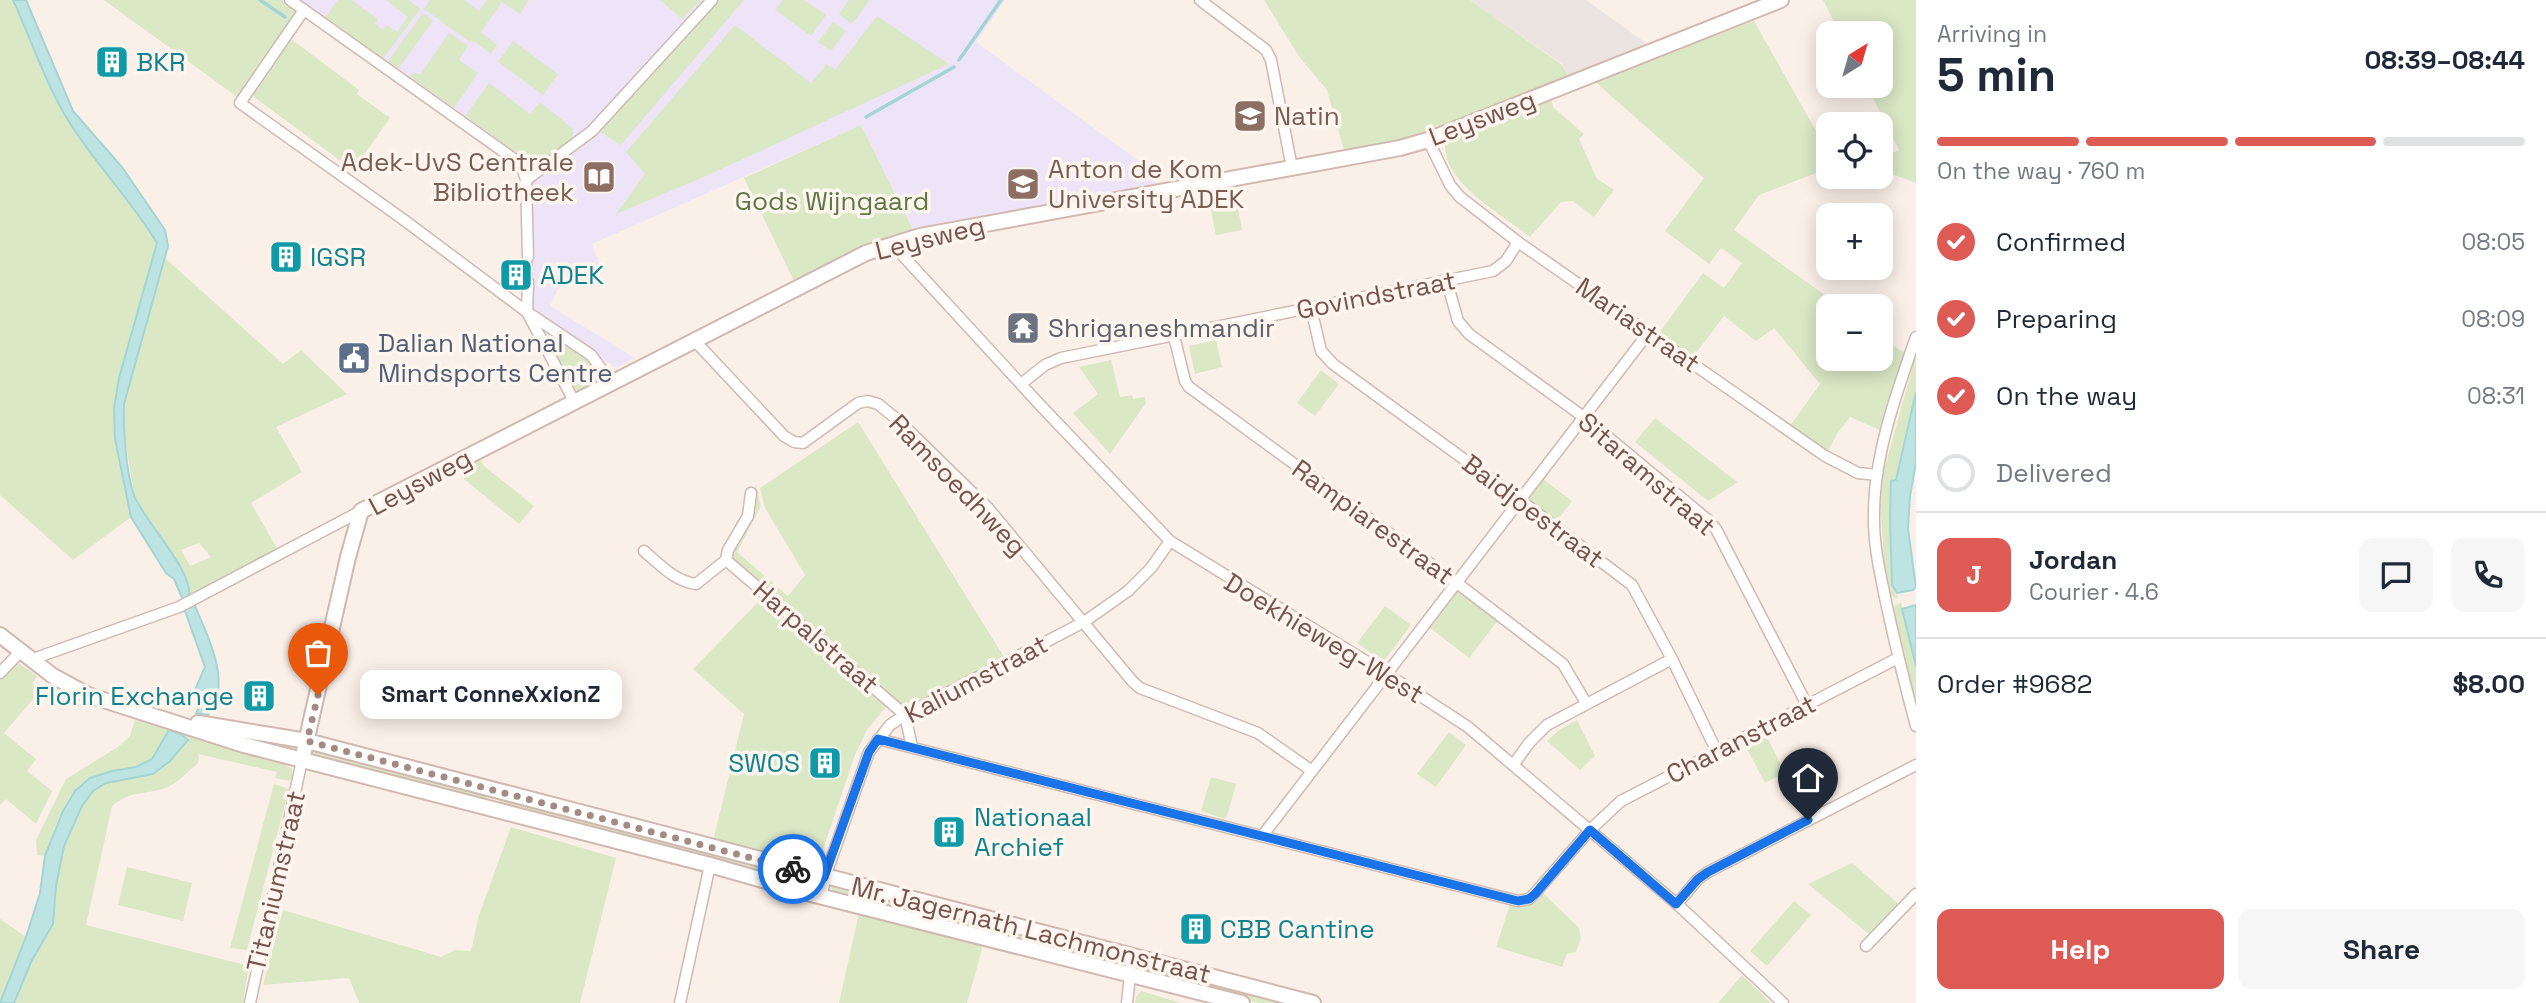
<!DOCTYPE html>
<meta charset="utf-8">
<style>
body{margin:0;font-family:"Space Grotesk",sans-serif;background:#f6f6f7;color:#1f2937;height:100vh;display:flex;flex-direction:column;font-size:26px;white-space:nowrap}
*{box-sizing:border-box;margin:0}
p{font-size:23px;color:#747a83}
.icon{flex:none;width:38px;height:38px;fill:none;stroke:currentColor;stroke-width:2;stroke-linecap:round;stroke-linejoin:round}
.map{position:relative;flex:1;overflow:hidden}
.side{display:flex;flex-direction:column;background:#fff;width:630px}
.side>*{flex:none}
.needle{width:46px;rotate:37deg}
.controls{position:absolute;left:1816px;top:21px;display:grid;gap:14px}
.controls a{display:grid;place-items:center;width:77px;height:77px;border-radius:14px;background:#fff;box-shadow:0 4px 18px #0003;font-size:35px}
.pin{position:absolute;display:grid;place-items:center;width:60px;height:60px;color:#fff;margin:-72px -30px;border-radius:50% 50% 50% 0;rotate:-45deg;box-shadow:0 0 7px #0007}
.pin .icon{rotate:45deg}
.courier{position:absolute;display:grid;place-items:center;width:70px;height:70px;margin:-35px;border:5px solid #1a73e8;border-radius:50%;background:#fff;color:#222;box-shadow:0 2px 9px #0007}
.bubble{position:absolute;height:49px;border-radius:14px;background:#fff;box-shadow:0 4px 18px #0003;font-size:23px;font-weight:700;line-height:49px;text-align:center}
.summary em{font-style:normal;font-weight:700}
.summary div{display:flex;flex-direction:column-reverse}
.summary{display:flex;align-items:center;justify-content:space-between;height:119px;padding:0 21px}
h1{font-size:46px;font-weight:700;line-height:52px}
.bar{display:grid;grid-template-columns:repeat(4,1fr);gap:10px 7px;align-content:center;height:84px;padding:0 21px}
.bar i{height:9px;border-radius:5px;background:#e0e1e3}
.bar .current{background:#de5a54}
.bar p{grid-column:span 4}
.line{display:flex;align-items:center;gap:18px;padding:0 21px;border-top:2px solid #e0e1e3}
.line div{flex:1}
.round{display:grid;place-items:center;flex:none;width:74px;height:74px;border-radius:14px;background:#f6f6f7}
ol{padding:0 21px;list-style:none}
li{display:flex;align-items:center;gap:21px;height:77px}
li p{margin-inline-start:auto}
li .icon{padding:7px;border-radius:50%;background:#de5a54;color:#fff;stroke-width:4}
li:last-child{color:#747a83}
li i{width:38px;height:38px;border:4px solid #e0e1e3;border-radius:50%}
.action{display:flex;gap:14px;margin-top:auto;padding:14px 21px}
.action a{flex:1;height:80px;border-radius:14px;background:#de5a54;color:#fff;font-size:28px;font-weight:700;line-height:80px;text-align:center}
.action a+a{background:#f6f6f7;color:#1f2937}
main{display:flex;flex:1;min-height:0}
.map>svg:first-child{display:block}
.industrial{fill:#ece4e1}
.education{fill:#ede4f8}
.green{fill:#dae8c6;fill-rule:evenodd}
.water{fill:#bde4e3;stroke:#a4d5d4;stroke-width:2}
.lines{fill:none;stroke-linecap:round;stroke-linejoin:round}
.stream{stroke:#a4d5d4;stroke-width:3.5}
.street-tunnel{stroke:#d9c9c1;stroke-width:10;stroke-dasharray:10 5;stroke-linecap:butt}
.street-casing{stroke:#cfb9b1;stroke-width:13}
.secondary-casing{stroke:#d1b8af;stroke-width:18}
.street{stroke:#fff;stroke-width:10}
.secondary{stroke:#fff;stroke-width:14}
.done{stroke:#a38b83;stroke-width:7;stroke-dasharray:0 12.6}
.route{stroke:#1a73e8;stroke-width:9}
.labels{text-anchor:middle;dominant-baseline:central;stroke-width:7;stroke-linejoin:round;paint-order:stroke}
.culture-label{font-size:26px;fill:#0d838f;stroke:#fef5ee;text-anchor:start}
.education-label{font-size:26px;fill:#785e54;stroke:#fef5ee;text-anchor:start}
.street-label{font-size:26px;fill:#74544d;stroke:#fef5ee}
.park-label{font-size:26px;fill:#5e7945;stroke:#fef5ee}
.worship-label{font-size:26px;fill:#5b616d;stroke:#fef5ee;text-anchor:start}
.service-label{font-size:26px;fill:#4e5e75;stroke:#fef5ee;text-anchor:start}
</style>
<main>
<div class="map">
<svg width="1916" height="1003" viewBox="0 0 1916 1003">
<rect width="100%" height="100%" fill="#fbf0e8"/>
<polygon class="industrial" points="1470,0 1586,0 1650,46 1570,78 1562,64"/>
<polygon class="education" points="281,0 1005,0 976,42 1158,175 1155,190 915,234 861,125 592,244 601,269 558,289 550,306 635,358 616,368 527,312 521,164"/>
<g class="green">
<path d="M0,0H13C33,43 48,92 75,131C101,170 133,203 157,243L119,378L114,408L123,482L131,517L73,560L0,495Z"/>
<polygon points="104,0 281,0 298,12 240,99"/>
<polygon points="338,0 351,0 378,19 375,24 383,30 387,25 397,32 408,17 386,0 408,0 420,9 382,60 325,18"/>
<polygon points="430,0 465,0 479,11 487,0 529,0 520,14 502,2 481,32 497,45 491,54 475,42 470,42 424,9"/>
<polygon points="660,0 701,0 682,19"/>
<polygon points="719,0 744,0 621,145 598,131"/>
<polygon points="783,0 804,0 826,15 811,36 775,10"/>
<polygon points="849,0 870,0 852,24 839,14"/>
<polygon points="1264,0 1470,0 1562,65 1570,78 1470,118 1404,141 1345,154 1327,90 1300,58"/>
<polygon points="1823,0 1916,0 1916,183 1881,170 1881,158 1899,150 1867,86 1881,86 1881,33 1840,33"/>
<polygon points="423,13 433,21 398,69 388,61"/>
<polygon points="877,16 949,64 706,176 616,214 645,174 626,152 735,25 811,83 827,64 835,70"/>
<polygon points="1754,21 1829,154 1829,168 1759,195 1734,230 1840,306 1829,306 1829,359 1881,359 1881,338 1905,353 1882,431 1850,417 1837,434 1827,453 1790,426 1820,384 1774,328 1756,341 1724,316 1693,357 1659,333 1703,273 1724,288 1742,263 1721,248 1709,264 1665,231 1704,178 1593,80"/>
<polygon points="833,22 846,31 831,51 818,42"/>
<polygon points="449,33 468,46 459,60 478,73 454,108 410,77 414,72 420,75"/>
<polygon points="291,39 359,90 357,94 390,118 353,170 250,94"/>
<polygon points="513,41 558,74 543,95 498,62"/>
<polygon points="489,83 530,114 540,102 573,129 572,142 529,173 523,157 465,116"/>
<path d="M1548,99L1551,101L1554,108L1584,134L1579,139L1597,179L1614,190L1594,217L1573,201L1561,202L1530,237C1503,215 1442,183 1445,143L1539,107L1537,103Z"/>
<polygon points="861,125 915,234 795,283 744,178"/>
<polygon points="1236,196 1242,230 1216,235 1209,201"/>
<path d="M165,258L283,364L301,350L347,394L276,427L302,472L251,503L278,550L189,598L134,494L123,426L124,404ZM199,543L211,557L190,566L181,550Z"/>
<polygon points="551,333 592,363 598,377 595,384 580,392 572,386 549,341 548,336"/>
<polygon points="1216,340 1222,367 1195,374 1189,346"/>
<polygon points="1916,355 1916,392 1896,480 1891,481 1890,518 1892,585 1898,598 1895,598 1889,594 1885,575 1880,503 1884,470"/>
<polygon points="1111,360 1120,397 1132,395 1133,399 1145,397 1146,403 1110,454 1073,413 1098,394 1079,367"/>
<polygon points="1321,370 1339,384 1315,416 1297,403"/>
<polygon points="1655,418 1737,482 1738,482 1708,501 1635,442"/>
<polygon points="858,422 1004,657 906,709 899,705 731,556 756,485 761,506 737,552 788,596 805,575 765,508 760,488"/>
<polygon points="480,457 483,465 534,506 519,524 464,479 458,469"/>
<polygon points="1543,479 1572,501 1556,522 1528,501"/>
<polygon points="1457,591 1499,619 1469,658 1429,627"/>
<polygon points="761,599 886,707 867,730 855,755 817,867 713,841 744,714 693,669"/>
<polygon points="1901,602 1916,666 1916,705 1893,612 1895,606"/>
<polygon points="1385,606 1411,625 1383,662 1357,643"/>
<polygon points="14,664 20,664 37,676 32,683 40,691 4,733 36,759 27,771 52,791 36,824 6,799 0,805 0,679"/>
<path d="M135,719L169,730C165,739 160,752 153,758C132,775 102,767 81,784C62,800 54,833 45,856L37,855L36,840L66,779L118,747L130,736Z"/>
<polygon points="1577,720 1595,756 1580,770 1547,741 1559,730"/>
<polygon points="1449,732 1466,745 1436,787 1417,774"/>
<polygon points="1765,733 1785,773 1765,783 1744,743"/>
<path d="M181,734L280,762L292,769V778L289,781L275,778L277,772L198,754L199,760L197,764C187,772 177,784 165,788C143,796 133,789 112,806L86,925L249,966L243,1003H14L31,962L53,924L56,886L64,846L82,806L93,791L106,783L135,778L153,774L161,769L188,740Z"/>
<polygon points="315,750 484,794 487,798 486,800 311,756"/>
<polygon points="1211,777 1236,784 1227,816 1224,819 1201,811"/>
<polygon points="274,784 289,789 247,950 230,948"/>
<polygon points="501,798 816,880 818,884 812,887 538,814 499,801"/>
<polygon points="511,827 616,858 580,1003 359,1003 349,978 263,985 283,910 441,957 455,950 471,951 479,915"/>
<polygon points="1852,863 1901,906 1870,935 1808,884"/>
<polygon points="127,867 192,883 183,921 118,905"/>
<polygon points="832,885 981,923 982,927 977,931 832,892"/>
<polygon points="1543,893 1579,928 1581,938 1576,952 1567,954 1562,967 1496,947 1510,904 1527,904"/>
<polygon points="1794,901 1811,915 1767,966 1750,951"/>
<polygon points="859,913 981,945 982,949 967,1003 839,1003"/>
<polygon points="0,919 26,937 0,1003"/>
<polygon points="988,925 1122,960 1123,964 1121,966 988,933"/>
<polygon points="1135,962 1294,1003 1259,1003 1136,970 1134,967"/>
<polygon points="1742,975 1771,1003 1718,1003"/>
<polygon points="1141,991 1181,1003 1135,1003 1136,997"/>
</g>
<g class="water">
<path d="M13,0H26L73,111L122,167L165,230L168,246L124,404C123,427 126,473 134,495C144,522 194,570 189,598L183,600L174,579L166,573L131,517L115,439L114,408L119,378L157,243C133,203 101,170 75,131C48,92 33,43 13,0Z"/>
<polygon points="1916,392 1916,462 1910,496 1908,529 1916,587 1913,590 1897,593 1892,585 1890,518 1891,481 1896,480"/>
<path d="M194,604C208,636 233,684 208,715L196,713L202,701L194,692L205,667L184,608Z"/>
<polygon points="1916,605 1916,666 1902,609"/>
<polygon points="169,730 181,734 188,740 170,761 153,774 106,783 93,791 82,806 64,846 56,886 53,924 31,962 14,1003 0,1003 26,937 40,893 45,856 63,811 75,791 90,778 112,771 136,767 152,759"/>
</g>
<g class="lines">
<g class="stream">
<polyline points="260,0 285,17"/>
<polyline points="959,60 1001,0"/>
<polyline points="866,117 954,67"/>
</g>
<polyline class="street-tunnel" points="528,282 528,257"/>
<defs>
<g id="street">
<polyline points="290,0 521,164 526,180 528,257"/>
<polyline points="1200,0 1266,50 1271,60 1292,168"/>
<polyline points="304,10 240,103 404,220 527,312 574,401"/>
<polyline points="1428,140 1450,185 1460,197 1518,242 1825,456 1858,473 1877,475"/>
<polyline points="526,180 592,131 712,0"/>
<polyline points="893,245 1041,406 1170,541 1387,674 1468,727 1677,904 1783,1003"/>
<polyline points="528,282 527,312 591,355 611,382"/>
<polyline points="1447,282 1458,321 1469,334 1585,418 1708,520 1716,529 1807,705"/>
<polyline points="1311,308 1321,351 1333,364 1520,500 1632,585 1672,659 1717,752"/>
<polyline points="1174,336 1185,381 1189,387 1457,583 1563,664 1586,703"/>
<path d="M1916,337C1897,391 1874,455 1874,513C1873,543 1880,573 1886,602C1895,644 1905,685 1916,726"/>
<polyline points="694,340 784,436 794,442 803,443 858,403 868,401 878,404 899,421 988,508 1133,682 1140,688 1258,733 1312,771"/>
<polyline points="1021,384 1045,365 1061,358 1493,271 1506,261 1518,242"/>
<path d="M644,551C660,565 675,581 696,584L726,560L728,550L748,516L751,493"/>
<polyline points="726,560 905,715 912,747"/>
<polyline points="30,660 179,607 361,511"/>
<polyline points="0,673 20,652"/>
<polyline points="878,739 1518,901 1529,899 1535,893 1590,830 1621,801 1898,658"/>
<polyline points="1514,764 1529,743 1547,725 1672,659"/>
<polyline points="1263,835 1649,332"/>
<polyline points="822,896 825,877 869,752 890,725 905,715 1084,622 1128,591 1151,568 1170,541"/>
<polyline points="1677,904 1698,879 1708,872 1916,765"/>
<polyline points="1866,946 1916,894"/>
<polyline points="250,1003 302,760"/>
<polyline points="680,1003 710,865"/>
<polyline points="1127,1003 1132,956"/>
</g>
<g id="secondary">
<polyline points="0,635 53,676 88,695 244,745 710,865 815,895 1242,1003"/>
<polyline points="198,723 307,741 1313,1003"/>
<polyline points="302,760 348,557 361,511 866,253 920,236 1400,148 1428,140 1781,0"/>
</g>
</defs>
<use href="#street" class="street-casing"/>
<use href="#secondary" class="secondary-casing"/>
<use href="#street" class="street"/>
<use href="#secondary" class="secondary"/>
</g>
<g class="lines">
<polyline class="done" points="318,695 307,741 793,869"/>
<polyline class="route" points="793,869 824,877 869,752 878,739 1518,901 1529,899 1535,894 1590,830 1676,904 1698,879 1708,872 1808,820"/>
</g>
<defs>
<symbol id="building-square" viewBox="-11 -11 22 22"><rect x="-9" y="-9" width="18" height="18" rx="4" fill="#0f9aa8" stroke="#fef5ee"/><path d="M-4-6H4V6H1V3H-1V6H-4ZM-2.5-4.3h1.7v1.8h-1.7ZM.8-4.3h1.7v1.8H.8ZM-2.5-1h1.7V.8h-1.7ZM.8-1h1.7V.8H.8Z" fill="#fff"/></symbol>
<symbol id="school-square" viewBox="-11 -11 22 22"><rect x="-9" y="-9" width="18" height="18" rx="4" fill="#8d6e63" stroke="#fef5ee"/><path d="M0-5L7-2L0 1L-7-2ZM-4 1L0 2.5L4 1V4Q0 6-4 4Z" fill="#fff"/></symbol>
<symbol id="library-square" viewBox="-11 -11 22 22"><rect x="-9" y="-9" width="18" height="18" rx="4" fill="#8d6e63" stroke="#fef5ee"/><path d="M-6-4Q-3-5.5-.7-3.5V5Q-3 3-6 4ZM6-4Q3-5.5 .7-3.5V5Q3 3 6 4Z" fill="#fff"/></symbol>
<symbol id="university-square" viewBox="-11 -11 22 22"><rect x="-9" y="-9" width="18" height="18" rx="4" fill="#8d6e63" stroke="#fef5ee"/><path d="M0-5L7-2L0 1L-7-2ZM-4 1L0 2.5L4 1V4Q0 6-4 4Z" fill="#fff"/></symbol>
<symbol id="temple-square" viewBox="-11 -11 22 22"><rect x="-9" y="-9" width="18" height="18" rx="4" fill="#6b7280" stroke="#fef5ee"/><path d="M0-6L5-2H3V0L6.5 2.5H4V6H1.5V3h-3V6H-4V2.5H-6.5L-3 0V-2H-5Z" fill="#fff"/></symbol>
<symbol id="civic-square" viewBox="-11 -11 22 22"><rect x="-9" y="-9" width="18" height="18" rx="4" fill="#5c6f8a" stroke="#fef5ee"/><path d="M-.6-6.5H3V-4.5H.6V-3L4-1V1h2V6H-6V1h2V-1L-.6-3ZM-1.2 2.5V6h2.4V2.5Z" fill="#fff"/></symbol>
</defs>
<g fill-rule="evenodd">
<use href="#building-square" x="93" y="43" width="38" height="38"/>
<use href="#school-square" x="1231" y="97" width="38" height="38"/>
<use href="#library-square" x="580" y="158" width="38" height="38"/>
<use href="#university-square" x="1004" y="165" width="38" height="38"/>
<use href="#building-square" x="267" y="238" width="38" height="38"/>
<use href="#building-square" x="497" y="256" width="38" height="38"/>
<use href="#temple-square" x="1004" y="309" width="38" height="38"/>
<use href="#civic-square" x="335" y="339" width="38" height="38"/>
<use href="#building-square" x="240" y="677" width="38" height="38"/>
<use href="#building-square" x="806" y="744" width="38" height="38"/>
<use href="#building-square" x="930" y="813" width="38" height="38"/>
<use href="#building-square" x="1177" y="910" width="38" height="38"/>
</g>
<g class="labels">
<g class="culture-label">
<text x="136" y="62">BKR</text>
<text x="310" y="257">IGSR</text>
<text x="540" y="275">ADEK</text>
<text x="234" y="696" text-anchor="end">Florin Exchange</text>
<text x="800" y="763" text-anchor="end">SWOS</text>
<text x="974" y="817">Nationaal<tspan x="974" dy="30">Archief</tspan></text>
<text x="1220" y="929">CBB Cantine</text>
</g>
<g class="education-label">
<text x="1274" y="116">Natin</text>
<text x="574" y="162" text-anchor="end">Adek-UvS Centrale<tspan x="574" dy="30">Bibliotheek</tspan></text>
<text x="1048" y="169">Anton de Kom<tspan x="1048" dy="30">University ADEK</tspan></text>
</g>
<g class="street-label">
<text transform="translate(1482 118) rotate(-21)">Leysweg</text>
<text transform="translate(930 238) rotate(-14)">Leysweg</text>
<text transform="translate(1376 295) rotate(-11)">Govindstraat</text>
<text transform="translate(1638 325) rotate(35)">Mariastraat</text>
<text transform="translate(1647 474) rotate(41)">Sitaramstraat</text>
<text transform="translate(420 482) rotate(-28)">Leysweg</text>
<text transform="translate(958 485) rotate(46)">Ramsoedhweg</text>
<text transform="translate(1533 511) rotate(37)">Baidjoestraat</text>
<text transform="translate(1373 522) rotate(36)">Rampiarestraat</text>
<text transform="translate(816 637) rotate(41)">Harpalstraat</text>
<text transform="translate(1324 638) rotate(31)">Doekhieweg-West</text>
<text transform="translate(976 679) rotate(-28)">Kaliumstraat</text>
<text transform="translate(1741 739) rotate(-27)">Charanstraat</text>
<text transform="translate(276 881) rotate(-77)">Titaniumstraat</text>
<text transform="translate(1031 930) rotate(14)">Mr. Jagernath Lachmonstraat</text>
</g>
<g class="park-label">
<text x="832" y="201">Gods Wijngaard</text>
</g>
<g class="worship-label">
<text x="1048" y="328">Shriganeshmandir</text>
</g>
<g class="service-label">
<text x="378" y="343">Dalian National<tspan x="378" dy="30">Mindsports Centre</tspan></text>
</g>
</g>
</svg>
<div class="controls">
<a><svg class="needle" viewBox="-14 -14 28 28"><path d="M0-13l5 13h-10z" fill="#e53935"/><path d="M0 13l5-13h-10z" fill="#747a83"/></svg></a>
<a><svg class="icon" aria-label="locate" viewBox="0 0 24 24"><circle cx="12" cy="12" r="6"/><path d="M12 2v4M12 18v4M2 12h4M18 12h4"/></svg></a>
<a>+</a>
<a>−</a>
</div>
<div class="pin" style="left:318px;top:695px;background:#ea580c"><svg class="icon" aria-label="bag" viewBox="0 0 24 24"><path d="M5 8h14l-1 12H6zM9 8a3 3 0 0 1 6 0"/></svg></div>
<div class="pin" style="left:1808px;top:820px;background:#1f2937"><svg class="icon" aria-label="home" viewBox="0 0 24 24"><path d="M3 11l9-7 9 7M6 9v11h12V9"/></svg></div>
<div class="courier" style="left:793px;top:869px"><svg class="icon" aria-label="bike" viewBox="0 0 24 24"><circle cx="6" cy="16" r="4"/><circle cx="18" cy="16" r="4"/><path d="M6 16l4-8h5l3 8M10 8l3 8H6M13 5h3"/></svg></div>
<div class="bubble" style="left:360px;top:670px;width:262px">Smart ConneXxionZ</div>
</div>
<section class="side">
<div class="summary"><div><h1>5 min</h1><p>Arriving in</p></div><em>08:39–08:44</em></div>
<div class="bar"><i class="current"></i><i class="current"></i><i class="current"></i><i></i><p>On the way · 760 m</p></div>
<ol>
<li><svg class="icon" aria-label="check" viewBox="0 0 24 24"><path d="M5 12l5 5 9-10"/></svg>Confirmed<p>08:05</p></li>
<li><svg class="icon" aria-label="check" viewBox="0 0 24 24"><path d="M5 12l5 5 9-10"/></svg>Preparing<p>08:09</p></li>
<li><svg class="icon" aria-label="check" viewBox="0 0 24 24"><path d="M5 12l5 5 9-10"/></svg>On the way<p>08:31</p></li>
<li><i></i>Delivered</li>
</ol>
<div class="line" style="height:126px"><b class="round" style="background:#de5a54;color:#fff">J</b><div><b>Jordan</b><p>Courier · 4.6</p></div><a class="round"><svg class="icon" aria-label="chat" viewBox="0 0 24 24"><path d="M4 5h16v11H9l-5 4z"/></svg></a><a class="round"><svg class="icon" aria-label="phone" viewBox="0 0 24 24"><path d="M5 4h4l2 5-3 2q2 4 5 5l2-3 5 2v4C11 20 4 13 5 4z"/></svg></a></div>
<div class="line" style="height:91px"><div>Order #9682</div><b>$8.00</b></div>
<div class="action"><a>Help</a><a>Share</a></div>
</section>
</main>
